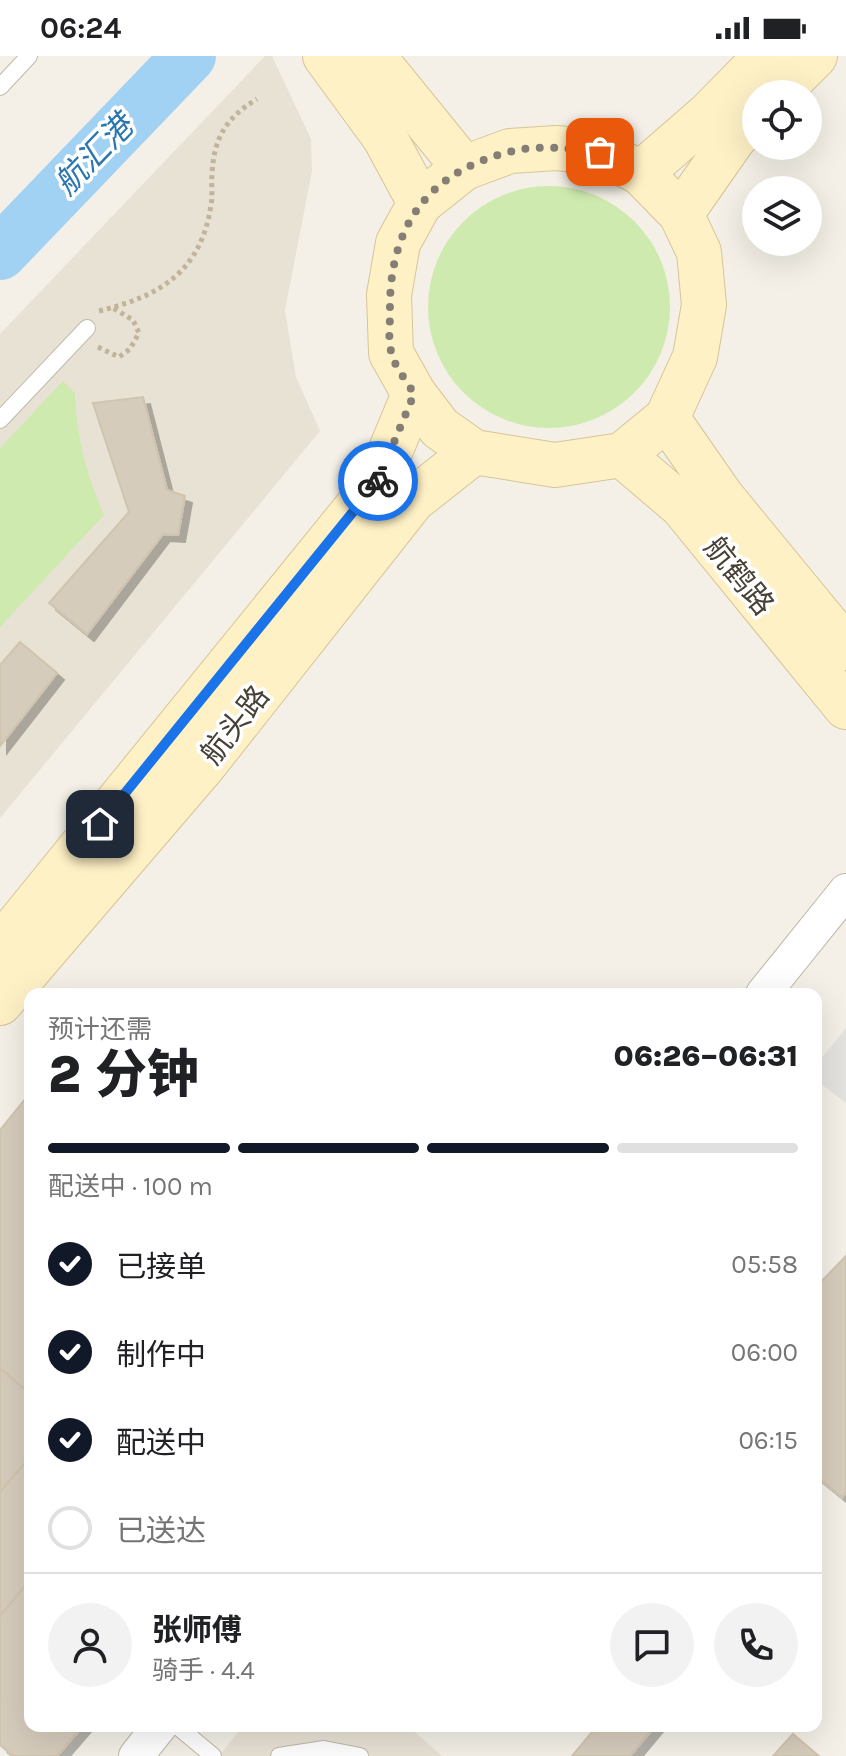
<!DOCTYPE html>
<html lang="zh">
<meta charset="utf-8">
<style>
body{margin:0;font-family:Karla,"Noto Sans SC",sans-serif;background:#f2f2f2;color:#202124;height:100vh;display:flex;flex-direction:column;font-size:30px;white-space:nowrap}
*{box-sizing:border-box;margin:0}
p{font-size:26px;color:#757577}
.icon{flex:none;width:44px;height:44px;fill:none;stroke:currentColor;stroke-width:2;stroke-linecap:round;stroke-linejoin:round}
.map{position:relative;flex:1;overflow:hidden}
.sheet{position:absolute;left:24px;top:932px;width:798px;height:744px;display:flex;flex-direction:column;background:#fff;border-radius:16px;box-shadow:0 8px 32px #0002}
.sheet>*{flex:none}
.tools{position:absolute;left:742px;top:24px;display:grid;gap:16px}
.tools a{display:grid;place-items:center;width:80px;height:80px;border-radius:50%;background:#fff;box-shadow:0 8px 32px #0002;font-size:40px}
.pin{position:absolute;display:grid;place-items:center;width:68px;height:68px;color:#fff;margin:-34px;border-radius:16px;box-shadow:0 4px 12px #0006}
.courier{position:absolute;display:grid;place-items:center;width:80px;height:80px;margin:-40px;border:6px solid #1a73e8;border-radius:50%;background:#fff;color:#222;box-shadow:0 2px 10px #0007}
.summary em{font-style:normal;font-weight:800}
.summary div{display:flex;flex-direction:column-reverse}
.summary{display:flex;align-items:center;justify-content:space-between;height:136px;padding:0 24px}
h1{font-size:52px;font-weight:800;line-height:60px}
.bar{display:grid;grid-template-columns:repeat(4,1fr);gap:12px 8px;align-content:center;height:96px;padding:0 24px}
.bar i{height:10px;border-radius:6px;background:#e0e0e0}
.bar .current{background:#111827}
.bar p{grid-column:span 4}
.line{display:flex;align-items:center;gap:20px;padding:0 24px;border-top:2px solid #e0e0e0}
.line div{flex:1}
.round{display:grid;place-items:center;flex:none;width:84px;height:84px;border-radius:42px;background:#f2f2f2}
ol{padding:0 24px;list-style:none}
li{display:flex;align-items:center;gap:24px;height:88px}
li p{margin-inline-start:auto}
li .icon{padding:8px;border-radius:50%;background:#111827;color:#fff;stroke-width:4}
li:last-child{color:#757577}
li i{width:44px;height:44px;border:4px solid #e0e0e0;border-radius:50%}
.status{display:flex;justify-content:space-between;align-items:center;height:56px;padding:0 40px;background:#fff;direction:ltr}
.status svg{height:22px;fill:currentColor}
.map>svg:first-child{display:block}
.residential{fill:#e8e2d5}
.green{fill:#cfeaaf}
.parking{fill:#e5e3df}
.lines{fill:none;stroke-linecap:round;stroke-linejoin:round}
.river{stroke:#a1d2f3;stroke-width:54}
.building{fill:#d6ccbc;stroke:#d1c4af;stroke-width:2;filter:url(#shadow)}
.lane-casing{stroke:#c0b8a9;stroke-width:18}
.street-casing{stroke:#c0b8a9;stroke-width:36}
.secondary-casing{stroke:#d6c596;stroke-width:46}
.path{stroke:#c2b49a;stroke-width:5;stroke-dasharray:4 4;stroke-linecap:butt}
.lane{stroke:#fff;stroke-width:16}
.street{stroke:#fff;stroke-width:34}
.secondary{stroke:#fff1c6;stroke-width:44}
.done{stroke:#847e74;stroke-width:8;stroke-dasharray:0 14.4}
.route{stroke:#1a73e8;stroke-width:10}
.labels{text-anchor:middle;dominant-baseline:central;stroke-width:7;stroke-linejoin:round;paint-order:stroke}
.street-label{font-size:30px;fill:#484136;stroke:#fff}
.water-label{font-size:32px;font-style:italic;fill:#2a77b0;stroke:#fff}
</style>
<div class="status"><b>06:24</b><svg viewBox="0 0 49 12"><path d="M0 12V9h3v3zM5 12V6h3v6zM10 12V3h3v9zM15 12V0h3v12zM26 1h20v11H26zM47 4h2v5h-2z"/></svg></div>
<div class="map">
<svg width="846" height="1700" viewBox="0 0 846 1700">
<defs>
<filter id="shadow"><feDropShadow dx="7" dy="7" stdDeviation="0" flood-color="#0004"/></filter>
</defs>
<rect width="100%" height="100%" fill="#f4f0e7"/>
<g class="residential">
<polygon points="265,0 272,0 311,83 312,115 285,254 296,321 320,375 0,762 0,278"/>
<polygon points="243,1670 408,1670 442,1700 219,1700"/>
</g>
<g class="green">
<circle cx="549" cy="251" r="121"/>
<path d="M63,325L75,337C76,380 87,420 104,459L0,571V392Z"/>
</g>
<polygon class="parking" points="846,972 846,1047 816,1024 816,1009"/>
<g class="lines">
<polyline class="river" points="0,197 189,0"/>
</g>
<g class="building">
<polygon points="143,341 167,434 185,440 178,479 163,478 87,578 49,547 129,456 93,347"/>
<polygon points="20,586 57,617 0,690 0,609"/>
<polygon points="30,1037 30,1338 0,1312 0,1074"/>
<polygon points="846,1200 846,1436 842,1441 816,1420 816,1372 819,1369 816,1367 816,1231"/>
<polygon points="0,1312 30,1338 30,1670 83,1670 57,1700 13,1700 0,1689"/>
<polygon points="30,1401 30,1524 0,1560 0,1436"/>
<polygon points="597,1670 655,1670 630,1700 572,1700"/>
<polygon points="793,1678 819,1700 773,1700"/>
</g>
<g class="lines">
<defs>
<g id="lane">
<polyline points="0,31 29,0"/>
<polyline points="0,364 87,272"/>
<polyline points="177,1670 213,1700"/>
<polyline points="279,1700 324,1693 360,1700"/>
</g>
<g id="street">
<polyline points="763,938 846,835"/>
<polyline points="136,1700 160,1670"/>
</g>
<g id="secondary">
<polyline points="325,0 385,82 420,147"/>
<polyline points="373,0 464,112"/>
<polyline points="777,38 815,0"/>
<polygon points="556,92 600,96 641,117 681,158 699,196 704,249 695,301 667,362 622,399 555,409 474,396 440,372 414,338 391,297 389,239 398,187 420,147 464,112 510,95"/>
<polyline points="641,117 710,57 766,0"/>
<polyline points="681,158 734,82 756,60"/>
<polyline points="667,362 722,441 846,592"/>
<polyline points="622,399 682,450 846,651"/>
<polyline points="0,891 378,425 414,338"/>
<polyline points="0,947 204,709 413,444 474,396"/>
</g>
</defs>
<use href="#lane" class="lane-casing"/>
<use href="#street" class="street-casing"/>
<use href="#secondary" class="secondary-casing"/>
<g class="path">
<path d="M99,255C160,240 201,216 211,149C213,139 211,128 212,118C214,81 226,62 257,43"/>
<polyline points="98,291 119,301 130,293 139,277 133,264 113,252"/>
</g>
<use href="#lane" class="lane"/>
<use href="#street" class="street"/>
<use href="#secondary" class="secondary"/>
</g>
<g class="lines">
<path class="done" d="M378,425L414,338C407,325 393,309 391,295C388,283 390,270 390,258C388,174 425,117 509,96C538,88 571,93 600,96"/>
<polyline class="route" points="100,768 378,425"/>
</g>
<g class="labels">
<g class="street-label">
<text transform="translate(739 520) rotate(51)">航鹤路</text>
<text transform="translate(235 669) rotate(-52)">航头路</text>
</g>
<g class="water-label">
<text transform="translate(94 99) rotate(-46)">航汇港</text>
</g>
</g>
</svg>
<div class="tools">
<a><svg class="icon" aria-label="locate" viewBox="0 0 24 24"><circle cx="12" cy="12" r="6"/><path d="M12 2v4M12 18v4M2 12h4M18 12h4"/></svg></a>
<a><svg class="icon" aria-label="layers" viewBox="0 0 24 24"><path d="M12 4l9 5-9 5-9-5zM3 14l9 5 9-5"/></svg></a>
</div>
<div class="pin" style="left:600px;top:96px;background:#ea580c"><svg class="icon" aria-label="bag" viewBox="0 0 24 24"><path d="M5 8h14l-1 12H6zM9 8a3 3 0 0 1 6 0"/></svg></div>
<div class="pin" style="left:100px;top:768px;background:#1f2937"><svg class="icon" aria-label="home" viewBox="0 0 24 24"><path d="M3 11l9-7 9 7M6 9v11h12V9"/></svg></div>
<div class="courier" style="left:378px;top:425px"><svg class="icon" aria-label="bike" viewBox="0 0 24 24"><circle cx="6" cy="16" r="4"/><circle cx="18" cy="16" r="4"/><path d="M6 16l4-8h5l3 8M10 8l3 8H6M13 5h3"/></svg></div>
<section class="sheet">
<div class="summary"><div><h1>2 分钟</h1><p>预计还需</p></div><em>06:26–06:31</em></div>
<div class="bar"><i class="current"></i><i class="current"></i><i class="current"></i><i></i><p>配送中 · 100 m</p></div>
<ol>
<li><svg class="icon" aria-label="check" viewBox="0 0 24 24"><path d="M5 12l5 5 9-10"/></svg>已接单<p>05:58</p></li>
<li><svg class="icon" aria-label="check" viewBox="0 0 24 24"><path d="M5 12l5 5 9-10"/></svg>制作中<p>06:00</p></li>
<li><svg class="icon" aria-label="check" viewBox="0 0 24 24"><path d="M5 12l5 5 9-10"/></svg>配送中<p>06:15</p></li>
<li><i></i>已送达</li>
</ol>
<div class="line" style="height:144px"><a class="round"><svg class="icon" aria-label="person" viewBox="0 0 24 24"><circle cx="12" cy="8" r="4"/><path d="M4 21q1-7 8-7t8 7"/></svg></a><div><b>张师傅</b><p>骑手 · 4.4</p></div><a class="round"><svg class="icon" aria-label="chat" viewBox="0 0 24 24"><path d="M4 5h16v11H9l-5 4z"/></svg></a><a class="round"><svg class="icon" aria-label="phone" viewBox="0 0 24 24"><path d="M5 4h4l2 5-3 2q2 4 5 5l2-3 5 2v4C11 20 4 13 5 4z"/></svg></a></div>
</section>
</div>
